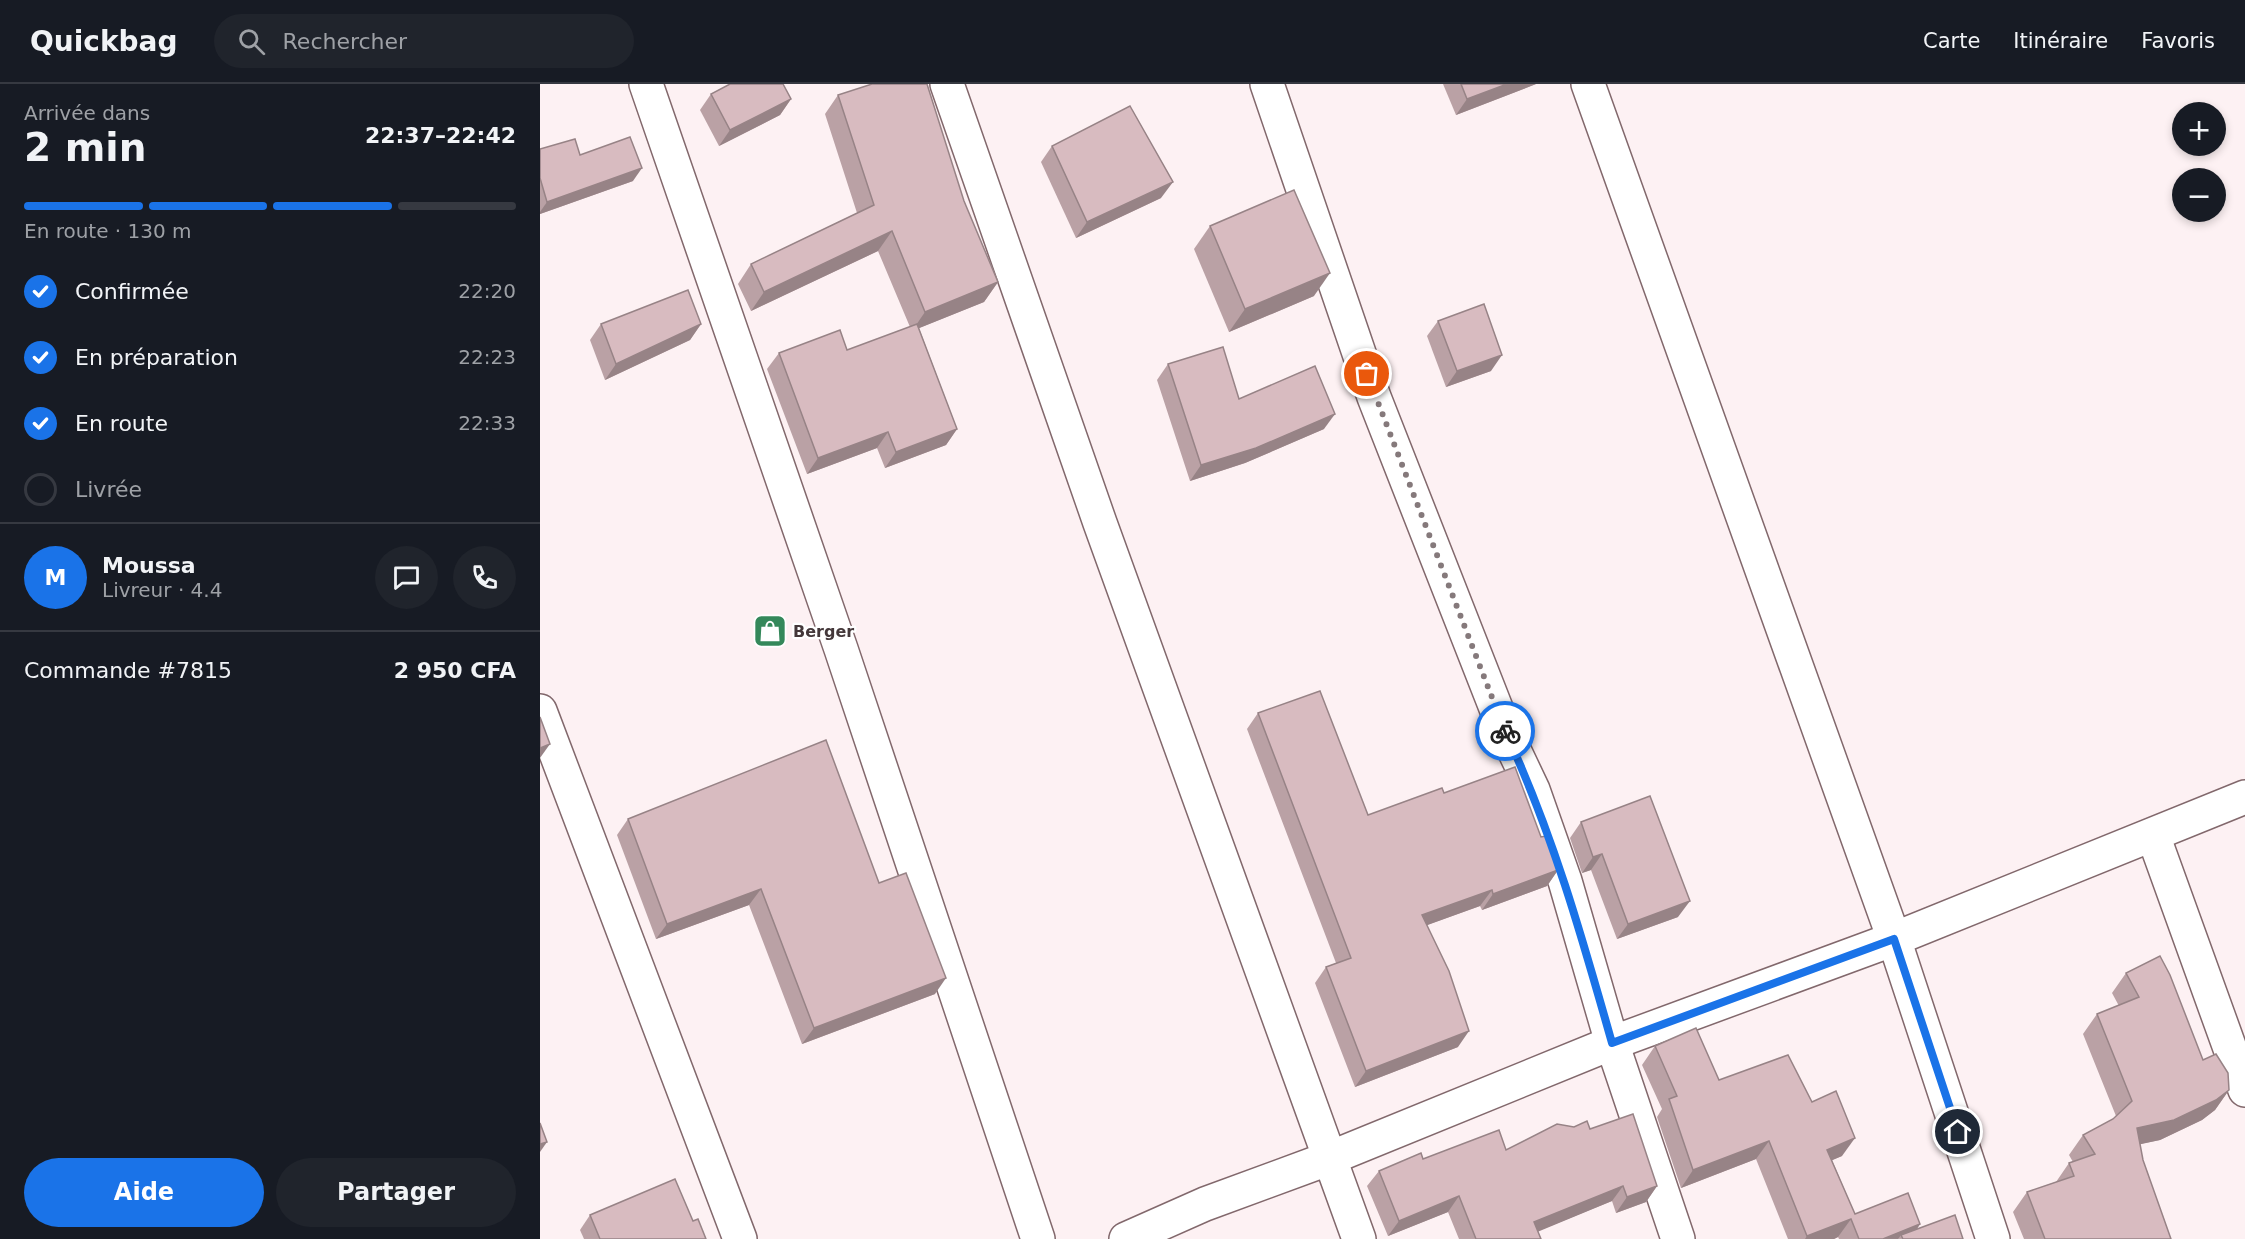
<!DOCTYPE html>
<html lang="fr">
<meta charset="utf-8">
<style>
body{margin:0;font-family:"DejaVu Sans",sans-serif;background:#20242c;color:#f1f3f6;height:100vh;display:flex;flex-direction:column;font-size:22px;white-space:nowrap}
*{box-sizing:border-box;margin:0}
p{font-size:20px;color:#9ea1a6}
.icon{flex:none;width:33px;height:33px;fill:none;stroke:currentColor;stroke-width:2;stroke-linecap:round;stroke-linejoin:round}
.map{position:relative;flex:1;overflow:hidden}
.sheet{display:flex;flex-direction:column;background:#171b24;width:540px}
.sheet>*{flex:none}
.buttons{position:absolute;left:1632px;top:18px;display:grid;gap:12px}
.buttons a{display:grid;place-items:center;width:54px;height:54px;border-radius:50%;background:#171b24;box-shadow:0 3px 9px #0003;font-size:30px}
.pin{position:absolute;display:grid;place-items:center;width:51px;height:51px;color:#fff;margin:-26px;border:3px solid #fff;border-radius:50%;box-shadow:0 2px 6px #0007}
.courier{position:absolute;display:grid;place-items:center;width:60px;height:60px;margin:-30px;border:4px solid #1a73e8;border-radius:50%;background:#fff;color:#222;box-shadow:0 2px 8px #0007}
.overview em{font-style:normal;font-weight:700}
.overview div{display:flex;flex-direction:column-reverse}
.overview{display:flex;align-items:center;justify-content:space-between;height:102px;padding:0 24px}
h1{font-size:39px;font-weight:700;line-height:45px}
.bar{display:grid;grid-template-columns:repeat(4,1fr);gap:9px 6px;align-content:center;height:72px;padding:0 24px}
.bar i{height:8px;border-radius:4px;background:#363941}
.bar .selected{background:#1a73e8}
.bar p{grid-column:span 4}
.line{display:flex;align-items:center;gap:15px;padding:0 24px;border-top:2px solid #363941}
.line div{flex:1}
.round{display:grid;place-items:center;flex:none;width:63px;height:63px;border-radius:32px;background:#20242c}
ol{padding:0 24px;list-style:none}
li{display:flex;align-items:center;gap:18px;height:66px}
li p{margin-inline-start:auto}
li .icon{padding:6px;border-radius:50%;background:#1a73e8;color:#fff;stroke-width:4}
li:last-child{color:#9ea1a6}
li i{width:33px;height:33px;border:3px solid #363941;border-radius:50%}
.primary-button{display:flex;gap:12px;margin-top:auto;padding:12px 24px}
.primary-button a{flex:1;height:69px;border-radius:36px;background:#1a73e8;color:#fff;font-size:24px;font-weight:700;line-height:69px;text-align:center}
.primary-button a+a{background:#20242c;color:#f1f3f6}
header{display:flex;align-items:center;gap:36px;box-sizing:border-box;height:84px;padding:0 30px;background:#171b24;border-bottom:2px solid #363941}
header strong{font-size:28px}
nav{display:flex;gap:33px;margin-inline-start:auto;font-size:21px}
.search{width:420px;height:54px;background:#20242c;display:flex;align-items:center;gap:15px;box-sizing:border-box;padding:0 21px;border-radius:33px;color:#9ea1a6;font-size:22px}
main{display:flex;flex:1;min-height:0}
.map>svg:first-child{display:block}
.lines{fill:none;stroke-linecap:round;stroke-linejoin:round}
.minor-casing{stroke:#82686c;stroke-width:36}
.minor{stroke:#fff;stroke-width:33}
.wall{fill:#baa1a5}
.shaded-wall{fill:#978386}
.building{fill:#d8bbc0;stroke:#978386;stroke-width:1.5}
.done{stroke:#85797b;stroke-width:6;stroke-dasharray:0 10.8}
.route{stroke:#1a73e8;stroke-width:8}
.labels{text-anchor:middle;dominant-baseline:central;stroke-width:4.5;stroke-linejoin:round;paint-order:stroke}
.poi-label{font-size:16px;font-weight:bold;fill:#44383a;stroke:#fff;text-anchor:start}
</style>
<header>
<strong>Quickbag</strong>
<div class="search"><svg class="icon" aria-label="search" viewBox="0 0 24 24"><circle cx="10" cy="10" r="6"/><path d="M15 15l6 6"/></svg>Rechercher</div>
<nav><a>Carte</a><a>Itinéraire</a><a>Favoris</a></nav>
</header>
<main>
<section class="sheet">
<div class="overview"><div><h1>2 min</h1><p>Arrivée dans</p></div><em>22:37–22:42</em></div>
<div class="bar"><i class="selected"></i><i class="selected"></i><i class="selected"></i><i></i><p>En route · 130 m</p></div>
<ol>
<li><svg class="icon" aria-label="check" viewBox="0 0 24 24"><path d="M5 12l5 5 9-10"/></svg>Confirmée<p>22:20</p></li>
<li><svg class="icon" aria-label="check" viewBox="0 0 24 24"><path d="M5 12l5 5 9-10"/></svg>En préparation<p>22:23</p></li>
<li><svg class="icon" aria-label="check" viewBox="0 0 24 24"><path d="M5 12l5 5 9-10"/></svg>En route<p>22:33</p></li>
<li><i></i>Livrée</li>
</ol>
<div class="line" style="height:108px"><b class="round" style="background:#1a73e8;color:#fff">M</b><div><b>Moussa</b><p>Livreur · 4.4</p></div><a class="round"><svg class="icon" aria-label="chat" viewBox="0 0 24 24"><path d="M4 5h16v11H9l-5 4z"/></svg></a><a class="round"><svg class="icon" aria-label="phone" viewBox="0 0 24 24"><path d="M5 4h4l2 5-3 2q2 4 5 5l2-3 5 2v4C11 20 4 13 5 4z"/></svg></a></div>
<div class="line" style="height:78px"><div>Commande #7815</div><b>2 950 CFA</b></div>
<div class="primary-button"><a>Aide</a><a>Partager</a></div>
</section>
<div class="map">
<svg width="1705" height="1155" viewBox="0 0 1705 1155">
<rect width="100%" height="100%" fill="#fdf1f3"/>
<g class="lines">
<defs>
<g id="minor">
<polyline points="106,0 301,565 498,1155"/>
<polyline points="407,0 560,439 819,1155"/>
<polyline points="727,0 834,313 965,647 993,706 1025,797 1072,959 1138,1155"/>
<polyline points="1048,0 1354,855 1453,1155"/>
<polyline points="0,627 200,1155"/>
<polyline points="1613,751 1705,1006"/>
<polyline points="586,1155 665,1120 790,1074 1072,959 1354,855 1705,713"/>
</g>
</defs>
<use href="#minor" class="minor-casing"/>
<use href="#minor" class="minor"/>
</g>
<g class="wall">
<polygon points="903,0 996,0 916,31"/>
<polygon points="171,10 251,15 240,31 179,62 160,26"/>
<polygon points="298,11 424,117 458,198 444,218 379,244 417,345 406,361 345,384 337,364 267,390 227,285 239,269 307,266 370,243 338,167 211,227 198,200 211,180 317,129 285,30"/>
<polygon points="512,62 621,114 536,154 501,78"/>
<polygon points="0,65 40,71 93,97 0,130"/>
<polygon points="670,142 774,212 689,248 654,165"/>
<polygon points="898,237 951,287 906,303 887,252"/>
<polygon points="61,240 161,240 150,256 65,296 50,256"/>
<polygon points="628,280 699,315 784,345 705,379 650,397 617,296"/>
<polygon points="718,629 828,731 904,709 1001,753 1018,786 1007,802 942,826 940,822 887,841 918,963 815,1003 775,899 786,883 796,879 707,645"/>
<polygon points="88,735 339,799 395,910 262,960 209,821 116,855 77,751"/>
<polygon points="1041,738 1138,833 1077,855 1051,786 1042,789 1030,754"/>
<polygon points="1586,889 1689,1006 1675,1026 1662,1036 1620,1056 1600,1060 1603,1076 1631,1155 1484,1155 1473,1128 1487,1108 1516,1098 1529,1079 1533,1078 1529,1071 1543,1051 1573,1035 1576,1032 1543,950 1557,930 1579,922 1572,909"/>
<polygon points="1115,962 1179,996 1272,1018 1302,1072 1292,1076 1315,1130 1380,1140 1377,1145 1423,1155 1299,1155 1298,1153 1294,1155 1248,1155 1216,1075 1141,1104 1117,1033 1122,1025 1102,981"/>
<polygon points="1034,1043 1050,1045 1117,1102 1106,1118 1076,1129 1072,1117 998,1147 1001,1155 919,1155 908,1128 848,1152 827,1102 839,1087 883,1075 966,1066"/>
<polygon points="50,1131 153,1137 166,1155 44,1155 40,1146"/>
</g>
<g class="shaded-wall">
<polygon points="967,0 996,0 916,31 927,15"/>
<polygon points="251,15 240,31 179,62 190,46"/>
<polygon points="102,84 93,97 0,130 0,128 7,118"/>
<polygon points="633,98 621,114 536,154 547,138"/>
<polygon points="352,147 338,167 211,227 224,208"/>
<polygon points="790,189 774,212 689,248 705,225"/>
<polygon points="458,198 444,218 372,247 385,228"/>
<polygon points="161,240 150,256 65,296 76,280"/>
<polygon points="962,271 951,287 906,303 917,287"/>
<polygon points="795,330 784,345 705,379 650,397 661,381"/>
<polygon points="417,345 406,361 345,384 356,368"/>
<polygon points="348,348 337,364 267,390 278,374"/>
<polygon points="10,660 0,674 0,664"/>
<polygon points="1062,770 1051,786 1042,789 1053,773"/>
<polygon points="1018,786 1007,802 942,826 953,810"/>
<polygon points="221,805 209,821 116,855 127,840"/>
<polygon points="952,806 940,822 871,847 882,831"/>
<polygon points="1150,817 1138,833 1077,855 1088,840"/>
<polygon points="406,894 395,910 262,960 274,944"/>
<polygon points="929,947 918,963 815,1003 826,987"/>
<polygon points="1689,1006 1675,1026 1662,1036 1620,1056 1583,1064 1597,1044"/>
<polygon points="1315,1054 1302,1072 1274,1084 1287,1066"/>
<polygon points="1229,1057 1216,1075 1141,1104 1153,1086"/>
<polygon points="7,1058 0,1068 0,1060"/>
<polygon points="1083,1102 1072,1117 983,1154 994,1138"/>
<polygon points="1117,1102 1106,1118 1076,1129 1087,1113"/>
<polygon points="919,1112 908,1128 848,1152 859,1137"/>
<polygon points="1311,1135 1298,1153 1294,1155 1265,1155 1267,1152"/>
<polygon points="1380,1140 1370,1155 1361,1151 1358,1155 1343,1155"/>
</g>
<g class="building">
<polygon points="190,0 243,0 251,15 190,46 171,10"/>
<polygon points="332,0 387,0 424,117 458,198 385,228 352,147 224,208 211,180 334,121 298,11"/>
<polygon points="921,0 967,0 927,15"/>
<polygon points="590,22 633,98 547,138 512,62"/>
<polygon points="90,53 102,84 7,118 0,94 0,65 35,55 40,71"/>
<polygon points="754,106 790,189 705,225 670,142"/>
<polygon points="148,206 161,240 76,280 61,240"/>
<polygon points="944,220 962,271 917,287 898,237"/>
<polygon points="377,240 417,345 356,368 348,348 278,374 239,269 300,246 307,266"/>
<polygon points="683,263 699,315 775,282 795,330 716,364 661,381 628,280"/>
<polygon points="780,607 828,731 902,704 904,709 975,683 1001,753 1006,752 1018,786 953,810 952,806 882,831 909,887 929,947 826,987 786,883 811,874 718,629"/>
<polygon points="0,633 10,660 0,664"/>
<polygon points="286,656 339,799 366,789 406,894 274,944 221,805 127,840 88,735"/>
<polygon points="1110,712 1150,817 1088,840 1062,770 1053,773 1041,738"/>
<polygon points="1620,872 1630,891 1663,976 1676,970 1688,989 1689,1006 1676,1016 1634,1036 1597,1044 1603,1076 1631,1155 1505,1155 1487,1108 1534,1092 1529,1079 1555,1070 1543,1051 1573,1035 1592,1017 1557,930 1599,913 1586,889"/>
<polygon points="1156,944 1179,996 1248,971 1272,1018 1296,1007 1315,1054 1287,1066 1315,1130 1368,1109 1380,1140 1343,1155 1319,1155 1311,1135 1267,1152 1229,1057 1153,1086 1129,1015 1137,1012 1115,962"/>
<polygon points="1093,1030 1117,1102 1087,1113 1083,1102 994,1138 1001,1155 936,1155 919,1112 859,1137 839,1087 881,1069 883,1075 959,1046 966,1066 1017,1040 1034,1043 1047,1037 1050,1045"/>
<polygon points="0,1039 7,1058 0,1060"/>
<polygon points="135,1095 153,1137 158,1135 166,1155 60,1155 50,1131"/>
<polygon points="1415,1131 1423,1155 1363,1155 1361,1151"/>
</g>
<g class="lines">
<polyline class="done" points="827,290 965,647"/>
<path class="route" d="M965,647C1012,747 1042,853 1072,959L1354,855L1418,1048"/>
</g>
<defs>
<symbol id="shop-square" viewBox="-11 -11 22 22"><rect x="-9" y="-9" width="18" height="18" rx="4" fill="#34885a" stroke="#fff"/><path d="M-5-2.5h2.3a2.7 3.5 0 0 1 5.4 0H5L5.5 6h-11ZM-1.5-2.5h3a1.5 2.3 0 0 0-3 0Z" fill="#fff"/></symbol>
</defs>
<g fill-rule="evenodd">
<use href="#shop-square" x="211" y="528" width="38" height="38"/>
</g>
<g class="labels">
<g class="poi-label">
<text x="253" y="547">Berger</text>
</g>
</g>
</svg>
<div class="buttons">
<a>+</a>
<a>−</a>
</div>
<div class="pin" style="left:827px;top:290px;background:#ea580c"><svg class="icon" aria-label="bag" viewBox="0 0 24 24"><path d="M5 8h14l-1 12H6zM9 8a3 3 0 0 1 6 0"/></svg></div>
<div class="pin" style="left:1418px;top:1048px;background:#1f2937"><svg class="icon" aria-label="home" viewBox="0 0 24 24"><path d="M3 11l9-7 9 7M6 9v11h12V9"/></svg></div>
<div class="courier" style="left:965px;top:647px"><svg class="icon" aria-label="bike" viewBox="0 0 24 24"><circle cx="6" cy="16" r="4"/><circle cx="18" cy="16" r="4"/><path d="M6 16l4-8h5l3 8M10 8l3 8H6M13 5h3"/></svg></div>
</div>
</main>
